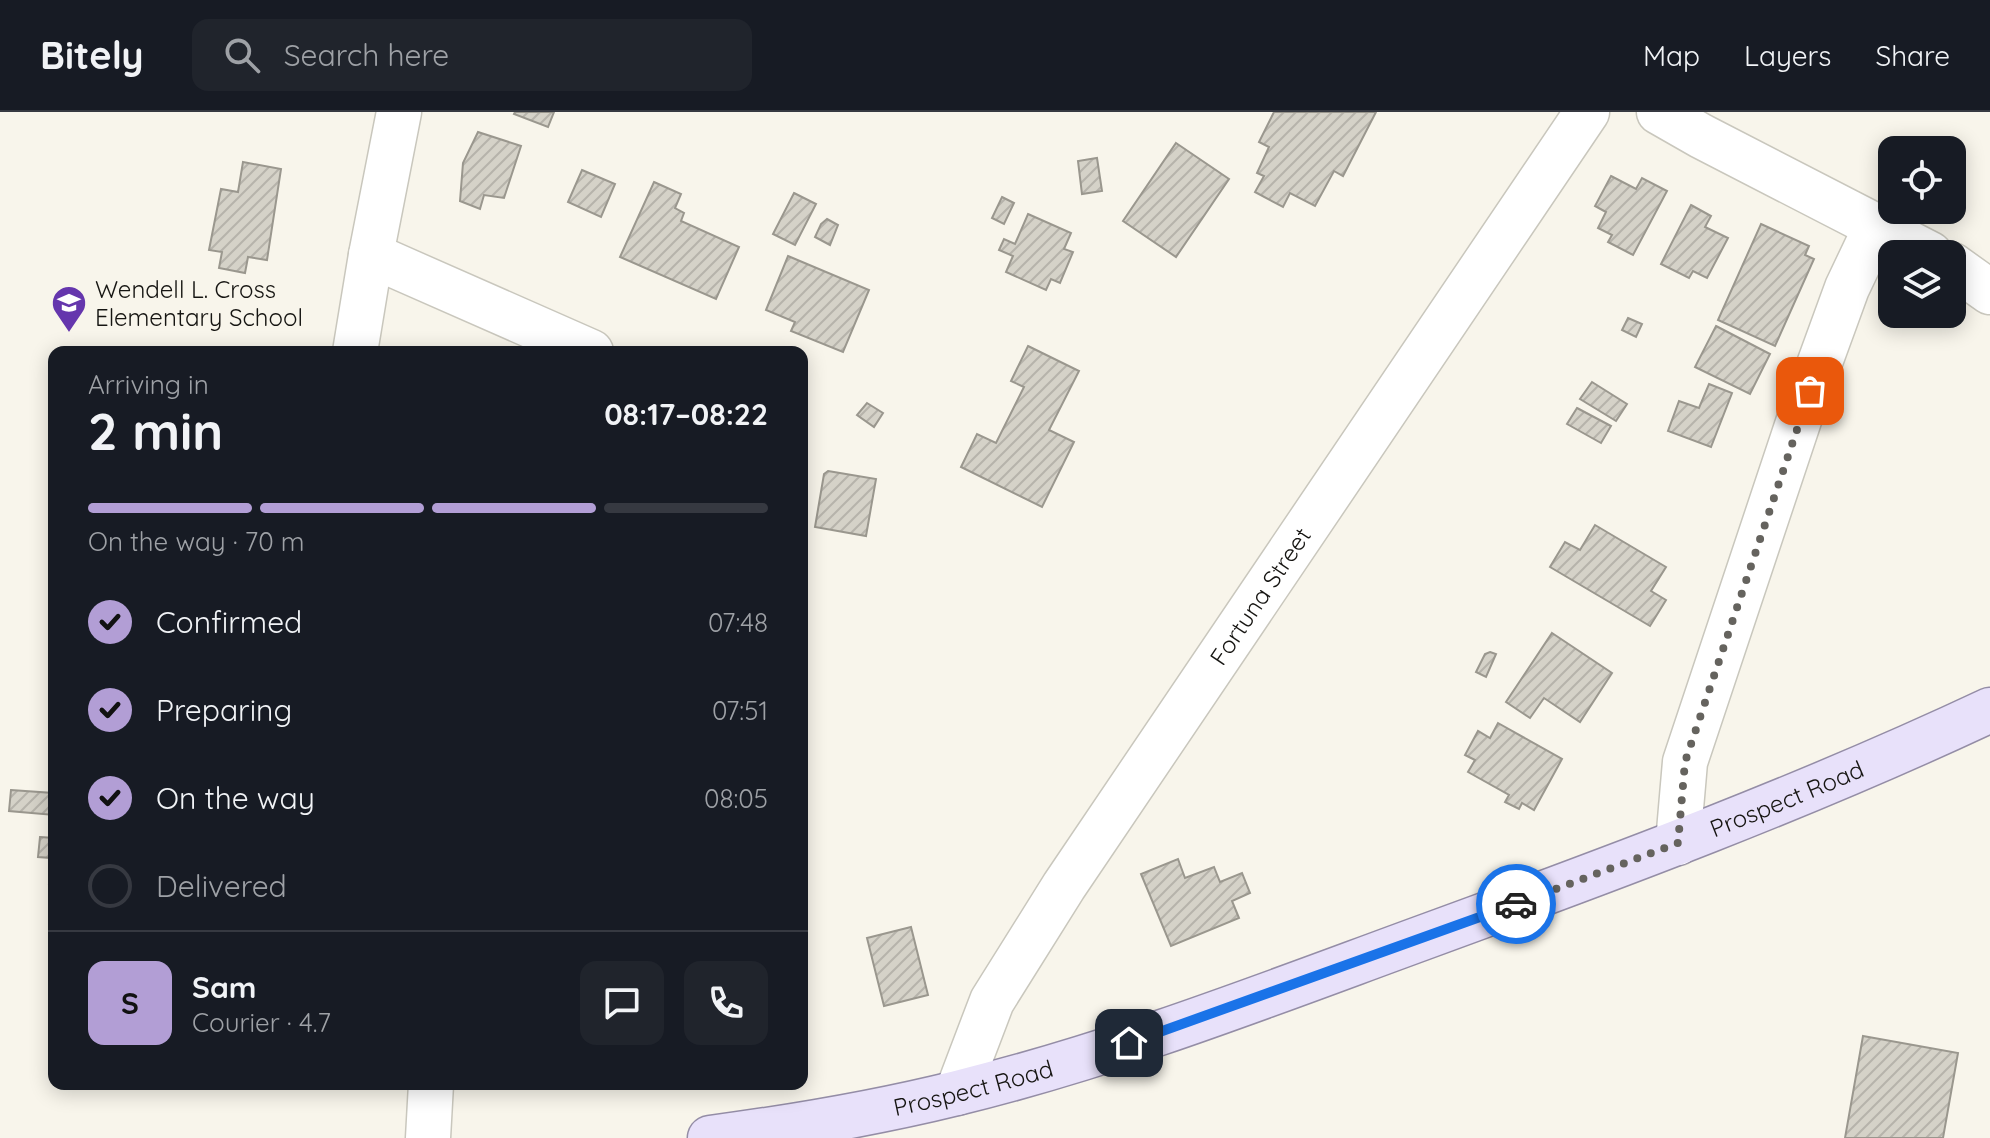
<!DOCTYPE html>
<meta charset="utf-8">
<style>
body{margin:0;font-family:Quicksand,sans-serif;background:#20242c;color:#f1f3f6;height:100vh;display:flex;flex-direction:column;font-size:30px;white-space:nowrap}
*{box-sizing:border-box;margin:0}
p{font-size:26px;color:#9ea1a6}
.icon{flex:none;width:44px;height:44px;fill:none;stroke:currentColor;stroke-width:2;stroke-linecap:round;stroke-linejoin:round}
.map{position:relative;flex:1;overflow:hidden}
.sheet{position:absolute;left:48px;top:234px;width:760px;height:744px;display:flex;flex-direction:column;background:#171b24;border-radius:16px;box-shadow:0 4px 20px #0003}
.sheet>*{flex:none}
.fabs{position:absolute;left:1878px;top:24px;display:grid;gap:16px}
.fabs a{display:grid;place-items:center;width:88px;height:88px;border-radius:16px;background:#171b24;box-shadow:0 4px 20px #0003;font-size:40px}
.pin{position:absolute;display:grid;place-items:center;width:68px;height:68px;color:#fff;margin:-34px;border-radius:16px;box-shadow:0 4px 12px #0006}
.courier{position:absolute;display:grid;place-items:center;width:80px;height:80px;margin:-40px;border:6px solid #1a73e8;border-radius:50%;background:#fff;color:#222;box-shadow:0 2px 10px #0007}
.summary em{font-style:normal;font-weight:800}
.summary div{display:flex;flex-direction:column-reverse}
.summary{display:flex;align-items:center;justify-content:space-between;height:136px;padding:0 40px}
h1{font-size:52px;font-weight:800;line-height:60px}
.bar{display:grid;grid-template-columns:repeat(4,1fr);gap:12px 8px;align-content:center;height:96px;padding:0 40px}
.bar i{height:10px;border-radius:6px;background:#363941}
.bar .selected{background:#b29ed5}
.bar p{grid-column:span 4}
.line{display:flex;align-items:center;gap:20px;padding:0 40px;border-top:2px solid #363941}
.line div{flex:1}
.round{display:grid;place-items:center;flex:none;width:84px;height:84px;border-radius:16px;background:#20242c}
ol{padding:0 40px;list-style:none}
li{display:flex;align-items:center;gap:24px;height:88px}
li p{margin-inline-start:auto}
li .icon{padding:8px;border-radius:50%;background:#b29ed5;color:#111;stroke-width:4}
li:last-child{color:#9ea1a6}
li i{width:44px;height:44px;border:4px solid #363941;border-radius:50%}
header{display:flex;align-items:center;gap:48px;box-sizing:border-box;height:112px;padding:0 40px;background:#171b24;border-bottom:2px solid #363941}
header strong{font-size:38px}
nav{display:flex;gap:44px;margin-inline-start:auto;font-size:28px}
.search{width:560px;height:72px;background:#20242c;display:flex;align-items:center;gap:20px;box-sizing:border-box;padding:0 28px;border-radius:16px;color:#9ea1a6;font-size:30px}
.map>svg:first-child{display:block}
.building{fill:url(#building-hatch);stroke:#9a978e;stroke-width:2}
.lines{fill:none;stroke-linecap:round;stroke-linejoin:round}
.minor-casing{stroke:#c9c7bd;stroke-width:47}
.major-casing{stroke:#948da6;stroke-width:47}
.minor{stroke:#fff;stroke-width:44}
.major{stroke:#e8e1fa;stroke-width:44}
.done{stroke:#65635e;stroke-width:8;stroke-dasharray:0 14.4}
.route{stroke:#1a73e8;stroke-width:10}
.labels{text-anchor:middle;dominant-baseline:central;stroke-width:6;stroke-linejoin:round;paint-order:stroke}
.poi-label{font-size:24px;fill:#161512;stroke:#f8f5eb;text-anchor:start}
.street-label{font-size:24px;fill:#161512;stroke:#f8f5eb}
</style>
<header>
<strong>Bitely</strong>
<div class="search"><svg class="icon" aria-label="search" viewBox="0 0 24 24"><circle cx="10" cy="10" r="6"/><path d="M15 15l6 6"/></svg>Search here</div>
<nav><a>Map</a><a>Layers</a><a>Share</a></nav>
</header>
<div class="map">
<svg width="1990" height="1026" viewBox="0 0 1990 1026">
<defs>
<pattern id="building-hatch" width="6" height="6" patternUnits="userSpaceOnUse" patternTransform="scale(2)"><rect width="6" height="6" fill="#d5d2c8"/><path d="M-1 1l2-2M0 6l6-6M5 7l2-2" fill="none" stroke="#b6b3ab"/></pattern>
</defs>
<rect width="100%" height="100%" fill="#f8f5eb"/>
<g class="building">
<polygon points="515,0 554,0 548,15 514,2"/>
<polygon points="1274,0 1376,0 1343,64 1334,59 1315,94 1290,81 1283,95 1255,80 1264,64 1257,61 1269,35 1259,30"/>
<polygon points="478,20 521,34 504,86 484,83 480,97 460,89 463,51"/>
<polygon points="1176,31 1229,67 1176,145 1123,109"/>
<polygon points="1097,46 1102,79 1082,82 1078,49"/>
<polygon points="243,50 281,57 267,148 248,145 245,161 219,156 222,140 209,138 221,77 238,80"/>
<polygon points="582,58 615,72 601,105 568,90"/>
<polygon points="1611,64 1636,77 1642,66 1667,79 1633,143 1608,130 1612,123 1598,116 1606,100 1595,94"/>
<polygon points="654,70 681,82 675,96 684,101 681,109 739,135 716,187 620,145"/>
<polygon points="794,81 816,92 795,133 773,122"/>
<polygon points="1002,85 1014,91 1004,112 992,106"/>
<polygon points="1691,93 1711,104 1705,115 1728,126 1707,166 1693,159 1689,166 1661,152"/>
<polygon points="1028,102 1071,121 1064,137 1073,140 1060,171 1051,167 1046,178 1006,160 1013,144 999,138 1004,127 1015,132"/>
<polygon points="827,107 838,113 830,133 815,125 821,112"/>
<polygon points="1761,112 1809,134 1805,143 1814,147 1775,234 1718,208"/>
<polygon points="788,144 869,178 843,240 791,219 795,210 766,198"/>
<polygon points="1628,206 1642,212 1636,225 1622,218"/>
<polygon points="1716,214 1770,242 1750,282 1695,255"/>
<polygon points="1028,234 1079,259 1049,318 1074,330 1042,395 961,355 977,322 996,331 1024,275 1011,269"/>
<polygon points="1592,270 1627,292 1616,309 1580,287"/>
<polygon points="1709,272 1732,281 1711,335 1668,319 1679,289 1699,296"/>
<polygon points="867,291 883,301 874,315 857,303"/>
<polygon points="1577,296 1611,314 1601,331 1567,312"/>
<polygon points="828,359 876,367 866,424 815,415 824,362"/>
<polygon points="1595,413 1666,455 1651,479 1666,488 1650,514 1550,455 1565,430 1580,438"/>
<polygon points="1552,521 1612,561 1580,610 1544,586 1530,606 1506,590"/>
<polygon points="1490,540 1496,542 1486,565 1476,560 1485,542"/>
<polygon points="1498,611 1562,647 1534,698 1522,691 1519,697 1505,690 1509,683 1468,660 1475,648 1465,643 1478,619 1490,626"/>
<polygon points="11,678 53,681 52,694 54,694 54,703 9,699"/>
<polygon points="40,725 54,726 54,772 49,772 51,746 38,745"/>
<polygon points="1178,747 1185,766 1214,755 1220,770 1242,761 1250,781 1232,789 1239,806 1171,834 1141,762"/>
<polygon points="911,815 928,883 884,894 867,826"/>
<polygon points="1863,924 1958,941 1943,1026 1845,1026"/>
</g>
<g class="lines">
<defs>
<g id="minor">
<polyline points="1659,0 1701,24 1930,142"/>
<polyline points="371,143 591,240"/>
<polyline points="1952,153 1990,180"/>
<polyline points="355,240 371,143 399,0"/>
<polyline points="1678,731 1685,650 1800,305 1847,176 1876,115"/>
<path id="s1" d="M957,981L992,889L1064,774L1587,0"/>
<polyline points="428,1026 431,972"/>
</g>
<g id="major">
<path id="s2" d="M710,1026C793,1015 876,1001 957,981C1116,942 1269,882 1422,826C1614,756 1805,685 1990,598"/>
</g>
</defs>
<use href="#minor" class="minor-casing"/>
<use href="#major" class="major-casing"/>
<use href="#minor" class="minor"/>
<use href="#major" class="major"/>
</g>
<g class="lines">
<polyline class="done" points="1516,792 1678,731 1685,650 1810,279"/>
<polyline class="route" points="1129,931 1516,792"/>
</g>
<defs>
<symbol id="school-pin" viewBox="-11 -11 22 30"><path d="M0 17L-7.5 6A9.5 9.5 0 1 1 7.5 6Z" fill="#6536ad" stroke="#f8f5eb"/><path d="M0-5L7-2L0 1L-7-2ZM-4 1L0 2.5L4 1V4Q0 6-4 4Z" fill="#fff"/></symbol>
</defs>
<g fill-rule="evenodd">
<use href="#school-pin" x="49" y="171" width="40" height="54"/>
</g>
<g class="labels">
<g class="poi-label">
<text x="95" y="177">Wendell L. Cross<tspan x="95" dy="28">Elementary School</tspan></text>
</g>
<g class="street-label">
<text stroke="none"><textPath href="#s1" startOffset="584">Fortuna Street</textPath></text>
<text stroke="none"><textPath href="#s2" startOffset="1132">Prospect Road</textPath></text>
<text stroke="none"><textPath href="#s2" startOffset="268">Prospect Road</textPath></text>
</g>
</g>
</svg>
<div class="fabs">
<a><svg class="icon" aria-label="locate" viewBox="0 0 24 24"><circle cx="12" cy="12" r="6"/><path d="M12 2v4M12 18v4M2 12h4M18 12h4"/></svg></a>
<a><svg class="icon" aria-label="layers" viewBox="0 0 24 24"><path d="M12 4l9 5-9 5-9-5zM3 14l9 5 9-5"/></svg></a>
</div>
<div class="pin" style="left:1810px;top:279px;background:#ea580c"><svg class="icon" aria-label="bag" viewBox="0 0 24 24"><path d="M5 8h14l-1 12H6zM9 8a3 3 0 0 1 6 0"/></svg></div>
<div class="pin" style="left:1129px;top:931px;background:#1f2937"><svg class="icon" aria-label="home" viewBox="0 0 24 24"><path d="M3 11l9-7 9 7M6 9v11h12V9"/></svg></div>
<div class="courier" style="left:1516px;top:792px"><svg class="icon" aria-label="car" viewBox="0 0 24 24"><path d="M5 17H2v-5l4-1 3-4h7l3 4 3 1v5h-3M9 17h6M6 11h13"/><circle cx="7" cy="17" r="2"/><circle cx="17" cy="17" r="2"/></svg></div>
<section class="sheet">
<div class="summary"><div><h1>2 min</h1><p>Arriving in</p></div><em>08:17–08:22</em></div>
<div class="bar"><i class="selected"></i><i class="selected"></i><i class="selected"></i><i></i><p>On the way · 70 m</p></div>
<ol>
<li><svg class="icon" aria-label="check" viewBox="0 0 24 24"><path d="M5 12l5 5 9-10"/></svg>Confirmed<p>07:48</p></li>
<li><svg class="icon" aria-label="check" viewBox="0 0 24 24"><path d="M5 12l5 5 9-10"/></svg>Preparing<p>07:51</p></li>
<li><svg class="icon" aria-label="check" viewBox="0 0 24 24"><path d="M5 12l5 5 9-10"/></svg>On the way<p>08:05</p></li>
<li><i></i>Delivered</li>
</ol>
<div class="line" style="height:144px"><b class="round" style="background:#b29ed5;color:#111">S</b><div><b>Sam</b><p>Courier · 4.7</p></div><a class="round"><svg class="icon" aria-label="chat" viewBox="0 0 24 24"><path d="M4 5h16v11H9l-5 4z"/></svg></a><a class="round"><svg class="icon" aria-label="phone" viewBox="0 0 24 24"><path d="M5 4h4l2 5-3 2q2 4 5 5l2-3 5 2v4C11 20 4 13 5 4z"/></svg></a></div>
</section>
</div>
